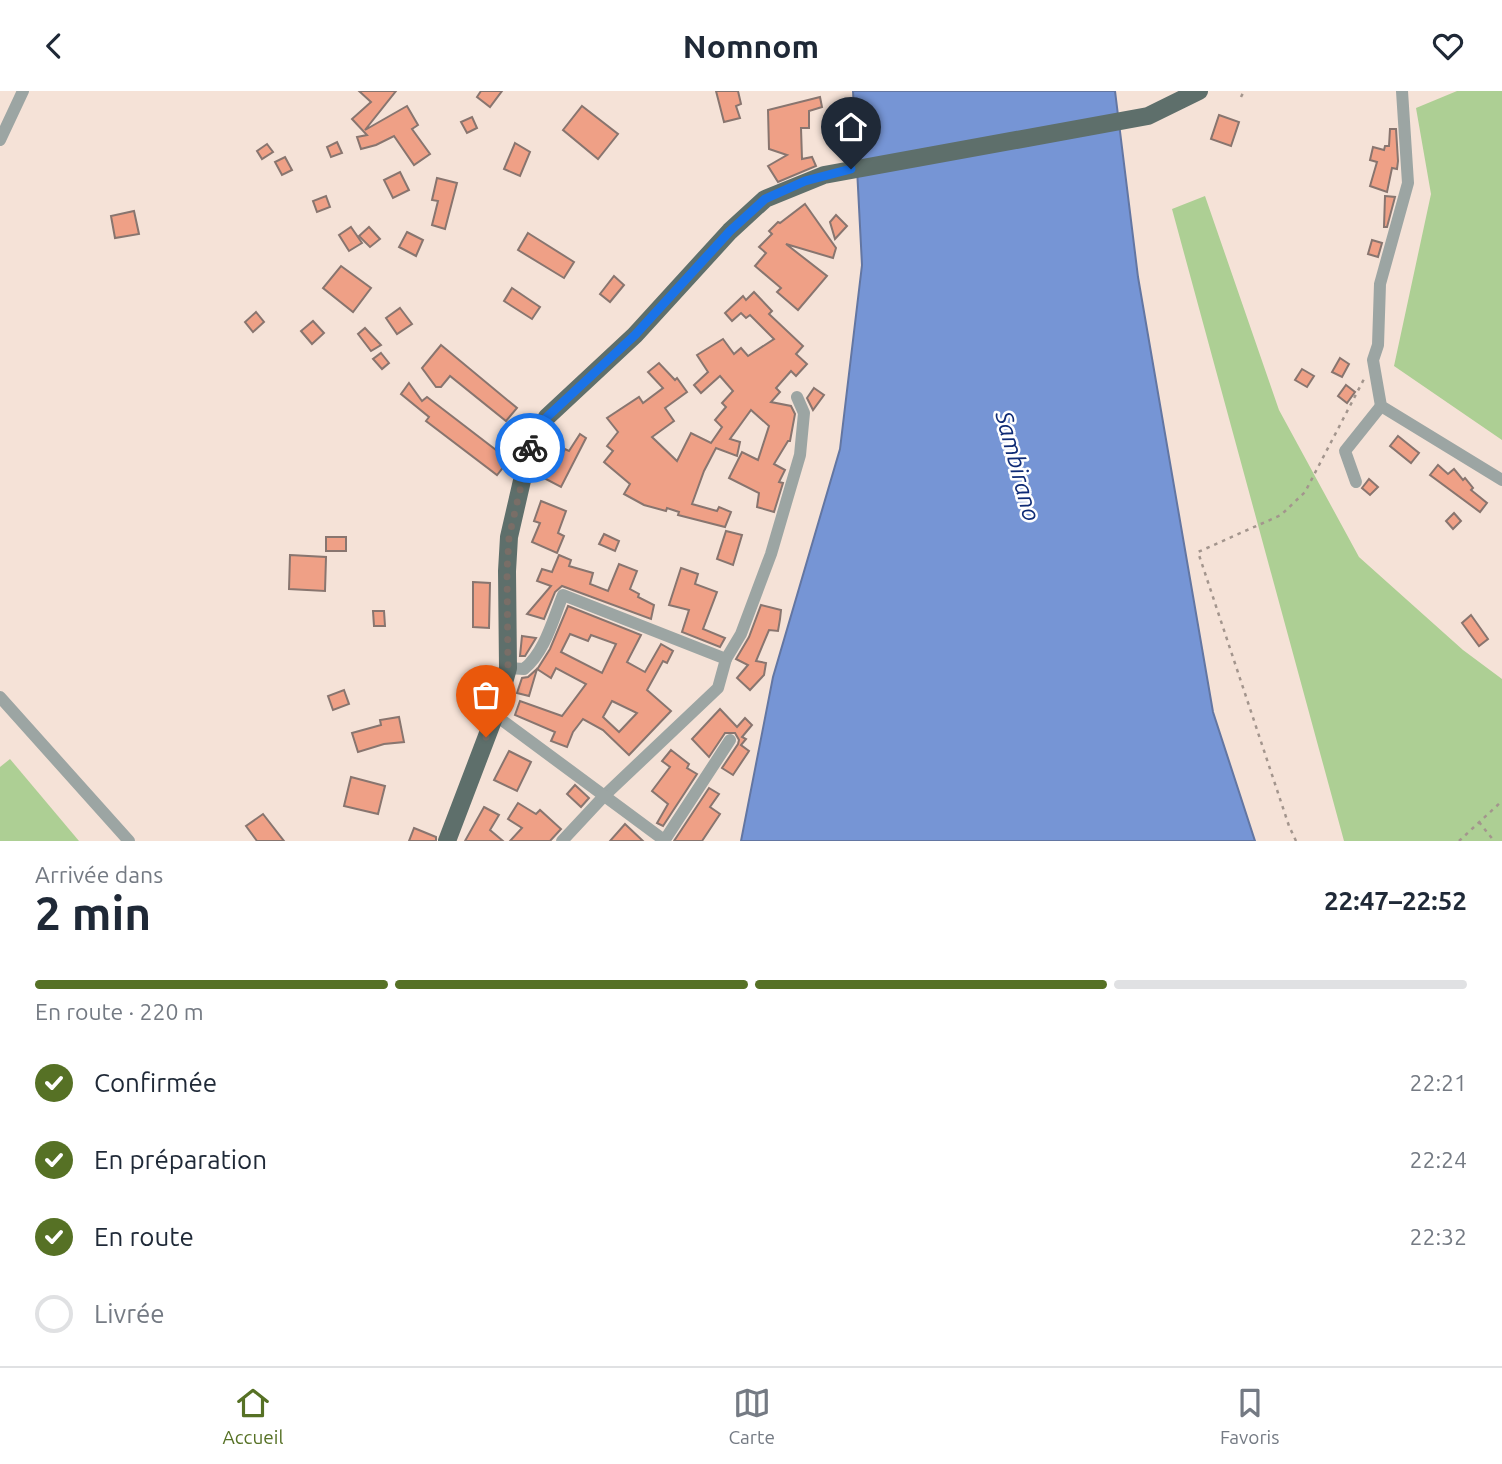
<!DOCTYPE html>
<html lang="fr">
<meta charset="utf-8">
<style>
body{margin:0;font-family:Ubuntu,sans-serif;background:#f2f2f3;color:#1f2937;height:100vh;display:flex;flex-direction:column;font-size:26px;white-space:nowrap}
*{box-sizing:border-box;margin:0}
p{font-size:23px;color:#747a83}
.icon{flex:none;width:38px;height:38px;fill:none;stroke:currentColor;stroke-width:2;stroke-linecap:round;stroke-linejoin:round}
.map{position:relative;height:750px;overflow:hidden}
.panel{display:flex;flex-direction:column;background:#fff;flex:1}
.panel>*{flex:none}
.pin{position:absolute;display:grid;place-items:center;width:60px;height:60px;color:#fff;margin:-72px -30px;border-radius:50% 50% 50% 0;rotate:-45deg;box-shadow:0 0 7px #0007}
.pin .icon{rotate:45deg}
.courier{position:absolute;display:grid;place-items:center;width:70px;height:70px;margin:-35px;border:5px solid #1a73e8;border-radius:50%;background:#fff;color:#222;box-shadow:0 2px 9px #0007}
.headline em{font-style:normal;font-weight:700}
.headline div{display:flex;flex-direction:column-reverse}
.headline{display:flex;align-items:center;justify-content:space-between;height:119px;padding:0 35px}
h1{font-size:46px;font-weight:700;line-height:52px}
.bar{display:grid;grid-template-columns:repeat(4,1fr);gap:10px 7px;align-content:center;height:84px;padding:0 35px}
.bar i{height:9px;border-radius:5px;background:#e0e1e3}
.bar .selected{background:#567125}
.bar p{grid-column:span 4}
ol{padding:0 35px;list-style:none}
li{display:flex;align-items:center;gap:21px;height:77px}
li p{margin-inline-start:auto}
li .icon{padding:7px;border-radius:50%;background:#567125;color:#fff;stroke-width:4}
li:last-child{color:#747a83}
li i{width:38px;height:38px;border:4px solid #e0e1e3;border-radius:50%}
header{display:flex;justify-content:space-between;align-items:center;height:91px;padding:0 35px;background:#fff;font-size:32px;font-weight:700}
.tab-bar{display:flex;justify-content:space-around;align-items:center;height:98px;border-top:2px solid #e0e1e3;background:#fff;font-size:19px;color:#747a83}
.tab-bar a{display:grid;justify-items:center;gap:4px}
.tab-bar .selected{color:#567125}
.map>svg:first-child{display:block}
.green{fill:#adcf94}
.water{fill:#7695d5;stroke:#6376a2;stroke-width:2}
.building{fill:#efa086;stroke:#88756f;stroke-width:2;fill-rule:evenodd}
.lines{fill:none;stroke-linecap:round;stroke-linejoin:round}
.path{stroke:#a3958d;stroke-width:2.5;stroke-dasharray:3.5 5;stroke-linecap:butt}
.street{stroke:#9ca5a3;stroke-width:12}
.primary{stroke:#5e6f6b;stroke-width:18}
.done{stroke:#796e67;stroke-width:7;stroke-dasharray:0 12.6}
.route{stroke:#1a73e8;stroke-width:9}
.labels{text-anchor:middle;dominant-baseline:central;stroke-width:5;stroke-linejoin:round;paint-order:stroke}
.water-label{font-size:24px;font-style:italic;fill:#0f2b75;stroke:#fff}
</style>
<header><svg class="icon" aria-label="back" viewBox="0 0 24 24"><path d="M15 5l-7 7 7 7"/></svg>Nomnom<svg class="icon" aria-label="heart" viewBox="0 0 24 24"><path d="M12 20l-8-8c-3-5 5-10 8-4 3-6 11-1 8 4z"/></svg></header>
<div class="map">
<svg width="1502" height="750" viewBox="0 0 1502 750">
<rect width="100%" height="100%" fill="#f5e2d7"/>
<g class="green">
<polygon points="1457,0 1502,0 1502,349 1394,275 1431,103 1416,17"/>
<polygon points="1205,105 1279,319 1359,466 1463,559 1502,588 1502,750 1344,750 1172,118"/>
<polygon points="10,668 79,750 0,750 0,676"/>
</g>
<polygon class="water" points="853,0 1115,0 1138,186 1213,621 1255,750 741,750 773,586 840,358 862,174"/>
<g class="building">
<polygon points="359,0 396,0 365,39 407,15 418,34 412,38 430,63 414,74 394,45 376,54 361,58 357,46 367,44 352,28 371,11"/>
<polygon points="481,0 502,0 490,16 477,6"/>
<polygon points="716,0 738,0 741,13 736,15 740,27 724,31"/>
<polygon points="820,6 822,16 809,20 809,37 801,37 802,68 812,66 816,75 778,91 768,75 787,64 769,58 768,19"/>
<polygon points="849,11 850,22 839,23 838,12"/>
<polygon points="582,15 618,43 598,68 563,39"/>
<polygon points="1219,24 1239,31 1231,55 1211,48"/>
<polygon points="472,26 477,37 467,42 461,31"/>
<polygon points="1390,38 1396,38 1398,70 1397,78 1392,77 1387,101 1370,95 1377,71 1370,69 1373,56 1384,59 1385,55 1389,55"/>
<polygon points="337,51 342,62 331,66 327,56"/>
<polygon points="515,52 530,61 520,85 504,78"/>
<polygon points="267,53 273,61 262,68 257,60"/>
<polygon points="285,66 292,79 282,84 275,71"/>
<polygon points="400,81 409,99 393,107 384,89"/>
<polygon points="437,87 457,92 445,138 432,134 438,110 432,109"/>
<polygon points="326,105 330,116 317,121 313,110"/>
<polygon points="1385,105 1395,106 1387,136 1384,136"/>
<polygon points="805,113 836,157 833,167 786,153 827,185 798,219 777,201 781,197 755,175 766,162 759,156 772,143 769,140 778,131 780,132"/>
<polygon points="134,120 139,143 115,147 111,125"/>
<polygon points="836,124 847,135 835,148 830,131"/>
<polygon points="351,136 362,152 349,160 339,144"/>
<polygon points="369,136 380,148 370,156 359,145"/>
<polygon points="407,141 423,149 416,165 399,156"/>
<polygon points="528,142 574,171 564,187 518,159"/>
<polygon points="1372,149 1382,152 1378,166 1368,163"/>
<polygon points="341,175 371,197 353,221 323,197"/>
<polygon points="614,185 624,194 610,211 600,203"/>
<polygon points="512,197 540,216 532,228 504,210"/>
<polygon points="754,201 772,220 769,223 803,255 796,263 807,273 796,285 791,280 776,297 780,301 771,311 791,315 795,323 790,350 788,350 774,373 785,379 779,391 783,392 774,421 757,416 759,402 729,387 742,361 758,369 769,335 751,319 730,348 740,351 737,365 716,357 704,380 692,413 717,420 719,416 731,421 725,436 678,424 679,421 667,417 666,420 644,414 624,403 630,393 604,371 613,360 607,355 618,341 607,327 639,306 643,312 663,297 648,281 659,272 675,289 677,287 687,301 665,317 674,330 652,346 677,370 691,342 711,352 722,336 715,329 726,316 722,312 733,300 720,285 701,302 694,294 708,281 697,264 723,248 734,263 741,257 748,265 774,248 750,224 746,227 741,222 732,230 725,222 743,205 746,209"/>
<polygon points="400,217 412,233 397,243 386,227"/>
<polygon points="256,221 264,231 253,241 245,231"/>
<polygon points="313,230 324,242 312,253 301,240"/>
<polygon points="365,237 381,254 371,260 358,243"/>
<polygon points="441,254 517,317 506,330 450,285 441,296 436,296 422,277"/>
<polygon points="381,262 389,272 382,278 373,268"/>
<polygon points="1340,267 1349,273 1342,286 1332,281"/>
<polygon points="1302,278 1314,285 1307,296 1295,289"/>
<polygon points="409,292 422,310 427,306 509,369 497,384 426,330 429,326 401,303"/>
<polygon points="1346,294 1355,301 1347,312 1338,305"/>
<polygon points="814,297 824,304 813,319 807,307"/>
<polygon points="580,343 586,347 561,396 544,387 550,376 544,373 551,359 561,365 565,358 569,360"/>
<polygon points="1398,345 1419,362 1411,372 1390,355"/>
<polygon points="1438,374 1448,383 1454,378 1463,389 1465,387 1473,397 1471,399 1487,412 1480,421 1430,384"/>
<polygon points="1369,388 1378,396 1370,404 1362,397"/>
<polygon points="541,410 566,420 558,442 564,445 557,462 532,451 540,432 534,430"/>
<polygon points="1454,422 1461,430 1453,438 1446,430"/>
<polygon points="726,440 742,444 733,474 717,468"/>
<polygon points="604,443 619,450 615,460 599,453"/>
<rect x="326" y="446" width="20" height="14"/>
<polygon points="290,464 326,466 325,500 289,498"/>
<polygon points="559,464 571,469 569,475 593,482 590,493 608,500 619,473 637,480 630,498 639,503 638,506 654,514 651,528 562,495 555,501 544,528 527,523 551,495 537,490 542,478 552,481"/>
<polygon points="681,477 698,483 695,493 717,501 703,538 725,547 720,556 682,541 689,519 669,514"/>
<polygon points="473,491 490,492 489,537 473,536"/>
<polygon points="761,514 781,519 780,528 778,540 769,539 756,570 766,572 764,584 750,599 737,587 748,574 736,568 749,546"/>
<path d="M568,515L641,544L627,571L645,581L661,553L673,560L667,572L663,570L647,599L671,620L629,664L603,639L583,628L573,641L567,656L551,650L555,641L515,624L520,610L562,625L586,593L556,577L551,587L537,578L529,605L517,602L522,587L528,586L538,577L550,558ZM570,543L588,550L591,544L616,553L602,582L561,561ZM612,610L637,622L619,641L603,626Z"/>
<polygon points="373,520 384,520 385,535 374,535"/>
<polygon points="1471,524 1488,548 1479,555 1462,532"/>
<polygon points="522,545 536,547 525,565 520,565"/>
<polygon points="344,599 349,613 333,619 328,605"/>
<polygon points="720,618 737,636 745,627 752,634 742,646 746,648 741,654 749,660 733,684 722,677 738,653 739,649 735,642 725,642 709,666 692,648"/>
<polygon points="399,626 404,651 384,653 358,661 352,642 381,634 380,629"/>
<polygon points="671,659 689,673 687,677 697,683 663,735 657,732 668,713 652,700 670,676 662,670"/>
<polygon points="509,660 531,671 517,700 494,689"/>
<polygon points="351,686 385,695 378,723 344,715"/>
<polygon points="575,694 589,707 581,716 567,703"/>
<polygon points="709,697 719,703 710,716 720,723 702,750 674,750"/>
<polygon points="518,712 536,723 540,719 561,738 550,750 510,750 522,737 508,728"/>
<polygon points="484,716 499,724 490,739 503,750 465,750"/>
<polygon points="263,723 284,750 257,750 246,735"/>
<polygon points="625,733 643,750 610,750"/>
<polygon points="414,737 436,746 436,750 409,750"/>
</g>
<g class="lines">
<g class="path">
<polyline points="1241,6 1244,0"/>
<polyline points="1479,731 1494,750"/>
<polyline points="1296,750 1289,735 1198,461 1281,424 1305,401 1364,288"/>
<polyline points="1459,750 1502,710"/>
</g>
<g class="street">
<polyline points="1402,0 1408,92 1380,193 1378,254 1373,269 1381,315 1502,389"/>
<polyline points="0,49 23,0"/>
<polyline points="1356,391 1345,360 1381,315"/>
<polyline points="726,568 741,543 771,463 800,364 804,322 797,306"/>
<path d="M508,577L524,578C545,561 553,528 563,504L726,568L718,597L604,705L562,750"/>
<polyline points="0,606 129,750"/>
<polyline points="495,624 664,749"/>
<polyline points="664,750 730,649"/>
</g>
<polyline class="primary" points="447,750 495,624 508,577 507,480 509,446 530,355 547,326 635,244 730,140 765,108 824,84 1148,25 1199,0"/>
</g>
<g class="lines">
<polyline class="done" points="486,646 508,577 507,480 509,446 530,357"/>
<polyline class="route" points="530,357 547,326 635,244 730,140 765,108 805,90 851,78"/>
</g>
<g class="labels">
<g class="water-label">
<text transform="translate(1018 375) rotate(75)">Sambirano</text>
</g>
</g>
</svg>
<div class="pin" style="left:486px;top:646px;background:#ea580c"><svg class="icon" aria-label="bag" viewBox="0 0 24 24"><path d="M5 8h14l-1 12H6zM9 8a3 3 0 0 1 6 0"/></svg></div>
<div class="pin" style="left:851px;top:78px;background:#1f2937"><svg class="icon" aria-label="home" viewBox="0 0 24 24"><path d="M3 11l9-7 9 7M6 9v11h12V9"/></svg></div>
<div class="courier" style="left:530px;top:357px"><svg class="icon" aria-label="bike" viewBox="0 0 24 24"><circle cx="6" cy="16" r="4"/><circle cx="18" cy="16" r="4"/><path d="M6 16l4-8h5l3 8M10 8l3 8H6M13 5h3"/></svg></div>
</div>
<section class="panel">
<div class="headline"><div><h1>2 min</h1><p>Arrivée dans</p></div><em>22:47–22:52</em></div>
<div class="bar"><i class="selected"></i><i class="selected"></i><i class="selected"></i><i></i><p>En route · 220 m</p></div>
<ol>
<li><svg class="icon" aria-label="check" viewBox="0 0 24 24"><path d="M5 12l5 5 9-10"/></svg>Confirmée<p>22:21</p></li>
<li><svg class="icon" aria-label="check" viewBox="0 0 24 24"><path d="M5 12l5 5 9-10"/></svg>En préparation<p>22:24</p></li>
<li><svg class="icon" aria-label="check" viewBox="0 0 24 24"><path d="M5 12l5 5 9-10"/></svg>En route<p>22:32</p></li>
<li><i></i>Livrée</li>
</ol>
</section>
<nav class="tab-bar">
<a class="selected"><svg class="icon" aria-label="home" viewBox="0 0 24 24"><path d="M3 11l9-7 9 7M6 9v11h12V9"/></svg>Accueil</a>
<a><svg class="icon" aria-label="map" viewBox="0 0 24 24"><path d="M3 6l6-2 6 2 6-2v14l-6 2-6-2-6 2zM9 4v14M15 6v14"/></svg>Carte</a>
<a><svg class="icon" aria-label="saved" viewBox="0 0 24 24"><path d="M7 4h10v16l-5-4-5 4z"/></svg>Favoris</a>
</nav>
